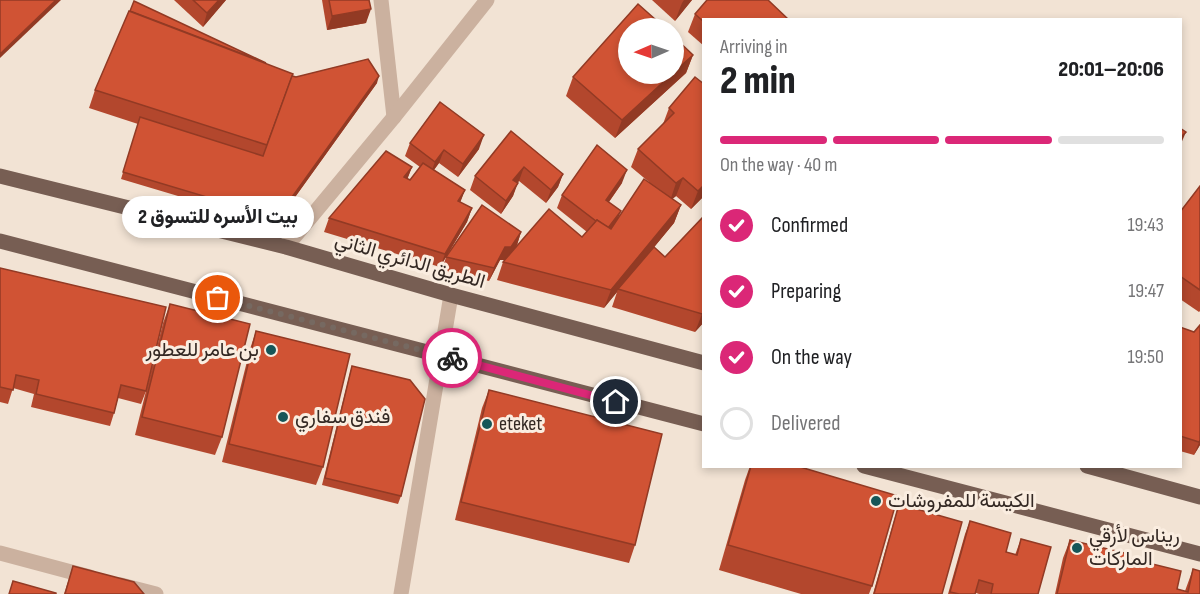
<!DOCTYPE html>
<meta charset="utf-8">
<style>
body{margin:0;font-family:"Sofia Sans Condensed",Vazirmatn,sans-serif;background:#f6f6f6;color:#202124;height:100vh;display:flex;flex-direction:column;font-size:22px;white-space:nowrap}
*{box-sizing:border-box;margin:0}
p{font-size:20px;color:#757577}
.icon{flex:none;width:33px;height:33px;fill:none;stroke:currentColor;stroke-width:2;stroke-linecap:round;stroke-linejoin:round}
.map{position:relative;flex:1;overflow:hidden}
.panel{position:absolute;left:702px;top:18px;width:480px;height:450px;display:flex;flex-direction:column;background:#fff;border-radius:0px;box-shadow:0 3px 9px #0003}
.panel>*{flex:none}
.needle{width:39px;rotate:268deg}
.fabs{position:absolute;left:618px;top:18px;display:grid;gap:12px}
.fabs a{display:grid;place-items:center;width:66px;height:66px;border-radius:50%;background:#fff;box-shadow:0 3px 9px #0003;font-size:30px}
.pin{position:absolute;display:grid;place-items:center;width:51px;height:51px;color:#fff;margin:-26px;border:3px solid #fff;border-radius:50%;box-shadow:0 2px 6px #0007}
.courier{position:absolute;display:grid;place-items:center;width:60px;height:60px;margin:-30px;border:4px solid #db2777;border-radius:50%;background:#fff;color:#222;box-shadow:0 2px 8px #0007}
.bubble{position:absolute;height:42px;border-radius:21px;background:#fff;box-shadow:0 3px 9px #0003;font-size:20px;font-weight:800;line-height:42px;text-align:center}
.headline em{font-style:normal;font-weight:800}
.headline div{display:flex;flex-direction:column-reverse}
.headline{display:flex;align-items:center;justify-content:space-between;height:102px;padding:0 18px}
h1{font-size:39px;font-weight:800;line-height:45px}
.bar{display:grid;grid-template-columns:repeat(4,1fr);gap:9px 6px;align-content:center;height:72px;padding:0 18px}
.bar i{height:8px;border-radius:4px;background:#e0e0e0}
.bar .current{background:#db2777}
.bar p{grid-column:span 4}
ol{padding:0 18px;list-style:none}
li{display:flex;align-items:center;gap:18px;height:66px}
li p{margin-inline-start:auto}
li .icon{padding:6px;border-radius:50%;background:#db2777;color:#fff;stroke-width:4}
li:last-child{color:#757577}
li i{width:33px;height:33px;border:3px solid #e0e0e0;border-radius:50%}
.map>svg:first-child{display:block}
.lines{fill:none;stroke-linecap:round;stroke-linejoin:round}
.street{stroke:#cbb19f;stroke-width:15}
.primary{stroke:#775e53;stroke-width:15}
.wall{fill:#b3472d}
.shaded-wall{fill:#923a24}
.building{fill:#d05334;stroke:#923a24;stroke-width:1.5}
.done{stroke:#766961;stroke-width:6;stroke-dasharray:0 10.8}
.route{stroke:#db2777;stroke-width:8}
.poi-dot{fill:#165658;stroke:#faede0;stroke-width:2}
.labels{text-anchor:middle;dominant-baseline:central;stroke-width:6;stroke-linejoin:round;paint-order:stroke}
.street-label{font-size:20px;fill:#332823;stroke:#faede0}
.poi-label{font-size:20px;fill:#332823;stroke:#faede0;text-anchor:start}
</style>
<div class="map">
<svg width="1200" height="594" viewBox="0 0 1200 594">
<rect width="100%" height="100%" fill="#f2e3d4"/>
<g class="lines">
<g class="street">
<polyline points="381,0 394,117"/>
<polyline points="286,247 394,117 487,0"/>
<polyline points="0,553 90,577"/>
<polyline points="121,585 156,594"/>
<polyline points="401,594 451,295"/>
</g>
<g class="primary">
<polyline points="0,176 286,247 451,295 704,363"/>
<polyline points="0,241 704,424"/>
<polyline points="864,466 1200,554"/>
<polyline points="1087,466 1200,497"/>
</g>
</g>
<g class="wall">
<polygon points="174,0 226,0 203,27"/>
<polygon points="322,0 369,0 366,23 327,30"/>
<polygon points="652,0 692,0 675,21"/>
<polygon points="695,14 704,20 704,46 688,32"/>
<polygon points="693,55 686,73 615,138 566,96 573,77"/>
<polygon points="292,76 296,77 377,83 275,225 121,179 138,124 89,108 95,90"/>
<polygon points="704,84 704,196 691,209 676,196 672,199 681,205 674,223 654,247 665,257 704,216 704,322 695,332 612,307 617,292 604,308 497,280 503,262 505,260 500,260 489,281 442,270 446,257 521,232 517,245 512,253 582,237 587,232 557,208 562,195 622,183 609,202 618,219 649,182 631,167 638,149 663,124 669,108"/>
<polygon points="511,131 563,174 558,187 546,203 519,181 517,183 513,196 501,214 470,190 475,176"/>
<polygon points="410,143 479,149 458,177 439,163 434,170 465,190 460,202 472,208 467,222 440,267 324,232 329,218 412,167 407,179 410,180 420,167 405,156"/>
<polygon points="1200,186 1200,311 1199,312 1180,299 1180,212"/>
<polygon points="0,268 146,391 141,404 118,398 114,413 110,426 31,407 34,394 13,388 8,404 0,402"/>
<polygon points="170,304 222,437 215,455 135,435 163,323"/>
<polygon points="1180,327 1194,332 1200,445 1194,455 1180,451"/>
<polygon points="256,331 323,467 316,485 222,462 250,349"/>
<polygon points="352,366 401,496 398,504 322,485 350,373"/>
<polygon points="489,390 635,545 629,563 455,520 482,408"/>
<polygon points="750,466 797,466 872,586 869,594 801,594 719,570 745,480"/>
<polygon points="899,504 942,594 873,594 895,517"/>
<polygon points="970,521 1006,552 1015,555 1021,539 1038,594 979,594 976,593 975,594 948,594 965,534"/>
<polygon points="1070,540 1128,558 1177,589 1185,591 1193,569 1200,594 1055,594 1063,558"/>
<polygon points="73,566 144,594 64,594"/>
</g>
<g class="shaded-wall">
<polygon points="56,0 61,0 0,58 0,54"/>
<polygon points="219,0 226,0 203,27 207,13"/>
<polygon points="684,0 692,0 675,21 682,3"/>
<polygon points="371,9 366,23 327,30 332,16"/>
<polygon points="693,55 686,73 615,138 622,120 672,74 674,74 674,72"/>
<polygon points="379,76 377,83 275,225 277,218"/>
<polygon points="1186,132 1180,146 1180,138"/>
<polygon points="484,135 479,149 458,177 463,164"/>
<polygon points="444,150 439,163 430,175 435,162"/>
<polygon points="412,167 407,180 404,177"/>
<polygon points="524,167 519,181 508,193 513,180"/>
<polygon points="627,170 622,183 601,213 606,200"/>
<polygon points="563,174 558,187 546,203 551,190"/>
<polygon points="683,178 676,196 670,201 676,183"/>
<polygon points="518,183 513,196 501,214 506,201"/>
<polygon points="704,185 704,196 691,209 698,191"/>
<polygon points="465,190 460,203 458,201"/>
<polygon points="681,205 674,223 619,290 618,289 617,292 604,308 611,290"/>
<polygon points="472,208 467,222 440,267 445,254"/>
<polygon points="621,211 616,224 602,243 607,230"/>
<polygon points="521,232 517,245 506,260 500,260 489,281 494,268 505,247"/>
<polygon points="704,312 704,322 695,332 702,314"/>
<polygon points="1200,440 1200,445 1194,455"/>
</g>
<g class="building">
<polygon points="0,0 56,0 0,54"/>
<polygon points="193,0 219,0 207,13"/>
<polygon points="329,0 369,0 371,9 332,16"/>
<polygon points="707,0 768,0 789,20 704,20 704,22 695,14"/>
<polygon points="134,1 266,63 130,11"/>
<polygon points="638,4 665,28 628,28 628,74 672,74 622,120 573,77"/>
<polygon points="129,11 293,74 267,145 95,90"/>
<polygon points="674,37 693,55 674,72"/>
<polygon points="368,59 379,76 277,218 123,172 140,117 263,156 292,76 296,77"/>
<polygon points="695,77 704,84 704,185 698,191 683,178 676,183 638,149 674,113 669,108"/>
<polygon points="440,102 484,135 463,164 444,150 435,162 410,143"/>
<polygon points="1180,128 1186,132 1180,138"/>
<polygon points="511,131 563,174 551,190 524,167 513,180 518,183 506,201 475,176"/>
<polygon points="597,145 627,170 606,200 621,211 608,228 597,220 596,221 562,195"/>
<polygon points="386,151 412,167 404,177 410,180 423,163 465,190 458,201 472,208 445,254 329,218"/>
<polygon points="644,179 681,205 611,290 503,262 549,209 582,237 597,220 611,229"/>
<polygon points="1200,186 1200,290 1180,276 1180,212"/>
<polygon points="482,205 521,232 511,247 505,247 494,268 446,257"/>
<polygon points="704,216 704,312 702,314 618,289 654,247 665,257"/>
<polygon points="0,268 166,307 146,391 121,385 114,413 36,394 39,380 16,375 13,390 0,387"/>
<polygon points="170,304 250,324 222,437 142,417"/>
<polygon points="1200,325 1200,440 1199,442 1180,436 1180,327 1194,332"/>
<polygon points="256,331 350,354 323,467 229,444"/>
<polygon points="352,366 410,380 425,399 401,496 325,478"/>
<polygon points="489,390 662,434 635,545 461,502"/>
<polygon points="751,466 797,466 898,496 872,586 728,545"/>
<polygon points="899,504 962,522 942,594 874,594"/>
<polygon points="970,521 1011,533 1006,552 1017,555 1021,539 1051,547 1038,594 991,594 993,584 979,580 975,594 959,594 950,592"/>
<polygon points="1070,540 1129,554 1128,558 1181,571 1177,589 1188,592 1193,569 1200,571 1200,594 1057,594"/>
<polygon points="73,566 134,582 144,594 65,594"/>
<polygon points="13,581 56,593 56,594 9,594"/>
</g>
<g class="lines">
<polyline class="done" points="218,298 452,358"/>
<polyline class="route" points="452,358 616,402"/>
</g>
<g class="poi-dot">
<circle cx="271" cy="350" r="6"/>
<circle cx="283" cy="417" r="6"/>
<circle cx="487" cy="424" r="6"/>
<circle cx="876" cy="501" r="6"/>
<circle cx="1077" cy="548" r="6"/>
</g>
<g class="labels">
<g class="street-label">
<text transform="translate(410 261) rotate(16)">الطريق الدائري الثاني</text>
</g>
<g class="poi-label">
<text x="259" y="350" text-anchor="end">بن عامر للعطور</text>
<text x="295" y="417">فندق سفاري</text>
<text x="499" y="424">eteket</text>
<text x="888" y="501">الكيسة للمفروشات</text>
<text x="1089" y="536">ريناس لأرقي<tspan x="1089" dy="23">الماركات</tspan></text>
</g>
</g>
</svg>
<div class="fabs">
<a><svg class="needle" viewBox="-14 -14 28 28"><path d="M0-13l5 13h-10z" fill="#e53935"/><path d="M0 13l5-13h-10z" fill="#757577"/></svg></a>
</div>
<div class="pin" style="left:218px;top:298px;background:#ea580c"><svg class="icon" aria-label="bag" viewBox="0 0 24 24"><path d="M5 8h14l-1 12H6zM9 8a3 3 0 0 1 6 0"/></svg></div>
<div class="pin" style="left:616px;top:402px;background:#1f2937"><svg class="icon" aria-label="home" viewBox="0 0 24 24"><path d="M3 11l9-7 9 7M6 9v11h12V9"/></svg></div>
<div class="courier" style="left:452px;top:358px"><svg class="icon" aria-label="bike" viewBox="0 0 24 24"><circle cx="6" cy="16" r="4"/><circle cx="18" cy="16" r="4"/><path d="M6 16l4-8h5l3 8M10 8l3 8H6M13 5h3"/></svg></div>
<div class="bubble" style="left:122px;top:196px;width:192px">بيت الأسره للتسوق 2</div>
<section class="panel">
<div class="headline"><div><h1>2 min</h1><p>Arriving in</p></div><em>20:01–20:06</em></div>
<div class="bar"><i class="current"></i><i class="current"></i><i class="current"></i><i></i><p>On the way · 40 m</p></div>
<ol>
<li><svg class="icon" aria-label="check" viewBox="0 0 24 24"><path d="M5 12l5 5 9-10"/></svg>Confirmed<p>19:43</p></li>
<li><svg class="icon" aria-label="check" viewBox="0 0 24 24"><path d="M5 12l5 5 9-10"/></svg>Preparing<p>19:47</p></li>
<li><svg class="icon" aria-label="check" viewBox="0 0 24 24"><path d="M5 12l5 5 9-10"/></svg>On the way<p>19:50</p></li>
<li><i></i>Delivered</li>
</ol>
</section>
</div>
